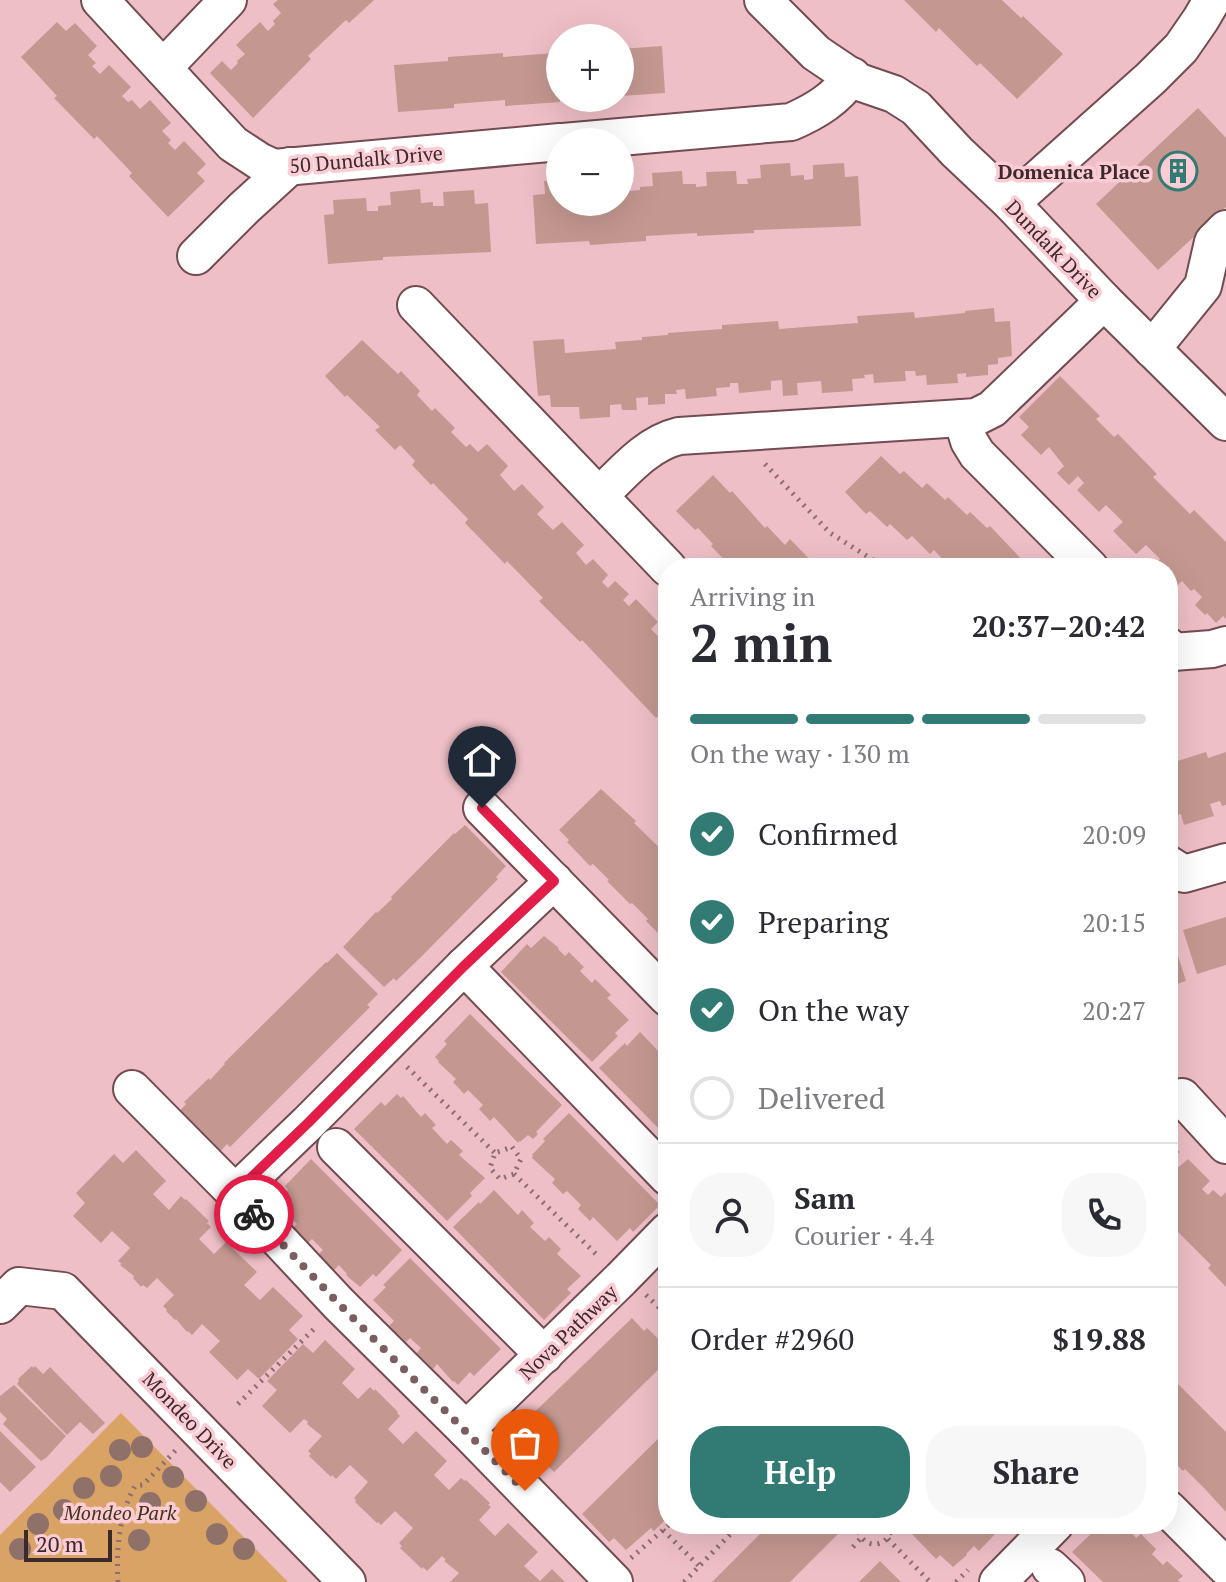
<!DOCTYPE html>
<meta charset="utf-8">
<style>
body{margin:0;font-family:"PT Serif",serif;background:#f7f7f7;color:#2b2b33;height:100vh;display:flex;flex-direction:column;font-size:30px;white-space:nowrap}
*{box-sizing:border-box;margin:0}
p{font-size:26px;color:#7c7c81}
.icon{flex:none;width:44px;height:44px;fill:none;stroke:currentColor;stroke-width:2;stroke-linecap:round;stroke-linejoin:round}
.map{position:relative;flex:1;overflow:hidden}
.panel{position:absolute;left:658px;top:558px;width:520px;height:976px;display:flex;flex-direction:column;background:#fff;border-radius:32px;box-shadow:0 8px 32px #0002}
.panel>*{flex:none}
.controls{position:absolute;left:546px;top:24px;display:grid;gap:16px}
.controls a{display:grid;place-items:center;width:88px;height:88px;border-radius:50%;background:#fff;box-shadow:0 8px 32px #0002;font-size:40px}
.scale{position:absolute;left:24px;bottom:20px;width:88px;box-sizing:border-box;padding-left:8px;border:4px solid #3b292c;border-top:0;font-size:22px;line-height:28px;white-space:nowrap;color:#3b292c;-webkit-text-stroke:6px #fbccd3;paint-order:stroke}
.pin{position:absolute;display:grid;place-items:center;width:68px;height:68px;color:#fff;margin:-82px -34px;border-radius:50% 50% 50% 0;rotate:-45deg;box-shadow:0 0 8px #0007}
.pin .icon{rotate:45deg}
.courier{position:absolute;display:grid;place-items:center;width:80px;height:80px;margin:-40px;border:6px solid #e11d48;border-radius:50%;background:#fff;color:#222;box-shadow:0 2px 10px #0007}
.headline em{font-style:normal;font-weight:700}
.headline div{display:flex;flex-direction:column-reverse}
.headline{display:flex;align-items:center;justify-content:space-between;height:136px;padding:0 32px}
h1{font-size:52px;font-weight:700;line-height:60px}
.bar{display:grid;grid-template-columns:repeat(4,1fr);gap:12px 8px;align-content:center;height:96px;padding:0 32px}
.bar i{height:10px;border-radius:6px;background:#e1e1e2}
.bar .current{background:#327a74}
.bar p{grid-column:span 4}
.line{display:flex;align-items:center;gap:20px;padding:0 32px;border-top:2px solid #e1e1e2}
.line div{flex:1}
.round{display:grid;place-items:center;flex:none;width:84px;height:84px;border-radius:32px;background:#f7f7f7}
ol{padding:0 32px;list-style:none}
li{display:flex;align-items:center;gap:24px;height:88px}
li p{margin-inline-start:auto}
li .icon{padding:8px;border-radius:50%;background:#327a74;color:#fff;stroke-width:4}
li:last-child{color:#7c7c81}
li i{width:44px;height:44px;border:4px solid #e1e1e2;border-radius:50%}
.action{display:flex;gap:16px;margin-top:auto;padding:16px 32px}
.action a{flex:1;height:92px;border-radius:32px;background:#327a74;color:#fff;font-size:32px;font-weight:700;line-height:92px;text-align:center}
.action a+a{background:#f7f7f7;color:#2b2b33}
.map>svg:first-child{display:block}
.green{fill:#d9a365}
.building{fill:#c49891}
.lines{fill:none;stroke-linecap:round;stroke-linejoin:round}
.minor-casing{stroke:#734b52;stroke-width:40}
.path{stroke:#8c6d72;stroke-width:5;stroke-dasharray:2 6;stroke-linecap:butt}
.minor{stroke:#fff;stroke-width:36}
.tree{fill:#90716a}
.done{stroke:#7a5e62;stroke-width:8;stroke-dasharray:0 14.4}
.route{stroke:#e11d48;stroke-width:10}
.labels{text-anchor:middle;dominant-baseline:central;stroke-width:7;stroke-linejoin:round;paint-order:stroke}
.street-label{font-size:20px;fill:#3b292c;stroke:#fbccd3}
.poi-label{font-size:20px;font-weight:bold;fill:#3b292c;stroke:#fbccd3;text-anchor:end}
.park-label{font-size:20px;font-style:italic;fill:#43321f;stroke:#fbccd3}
</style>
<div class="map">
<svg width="1226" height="1582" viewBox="0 0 1226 1582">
<rect width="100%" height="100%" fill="#eebfc6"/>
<polygon class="green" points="121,1413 288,1582 0,1582 0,1535"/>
<g class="building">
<polygon points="278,0 374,0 349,23 346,20 308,56 311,59 253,118 210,73 222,61 231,70 238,63 237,61 245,54 236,45 260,22 268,31 275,24 273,21 281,13 273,4"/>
<polygon points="904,0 1002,0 1021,18 1023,16 1063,54 1017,99 980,63 977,66 939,28 936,32"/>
<polygon points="57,22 66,31 75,23 97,46 88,55 96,63 92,66 100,74 109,65 131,87 122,96 128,102 132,100 140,109 150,100 171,123 162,131 171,140 168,143 175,150 184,141 206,164 197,173 205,181 168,217 129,176 132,173 97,136 94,139 54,98 57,96 21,57"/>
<polygon points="662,46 665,93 620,96 620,49"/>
<polygon points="555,49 560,49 560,102 505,106 505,100 454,104 454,108 398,112 394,65 448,61 448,57 503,53 503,57 555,53"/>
<polygon points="1198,108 1226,138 1226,207 1158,270 1096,204"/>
<polygon points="790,163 791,176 804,175 804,180 813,179 813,165 844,163 845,177 858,176 861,226 754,230 754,233 697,236 697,233 646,236 646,241 590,245 589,241 536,244 533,195 545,194 544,181 560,180 560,202 620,202 620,179 630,179 630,191 640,190 640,187 653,186 652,173 682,171 683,184 696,184 696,187 707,186 706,172 736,171 737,184 748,184 747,179 761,178 760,165"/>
<polygon points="420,189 421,203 433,202 433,206 444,206 443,192 474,190 475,204 488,203 491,252 383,257 383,260 328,264 324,215 334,214 333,200 366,198 367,211 378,211 378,206 391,205 390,192"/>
<polygon points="994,308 995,322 1010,321 1012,356 998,358 998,364 988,365 988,375 966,377 966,373 957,374 958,383 927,385 926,375 916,376 915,371 905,371 906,381 874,383 873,374 864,375 865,378 852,379 853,391 822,393 821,381 797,383 798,395 783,396 782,380 771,381 771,390 739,393 738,383 730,383 730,387 716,388 717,396 686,399 685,389 676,390 677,394 665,394 665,404 648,405 648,397 636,398 637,410 622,410 621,404 610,405 610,417 580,419 579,407 551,407 550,395 538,396 533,341 564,339 565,353 616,349 615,342 642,340 642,337 668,335 668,333 722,329 722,325 778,321 779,329 858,323 857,316 914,312 915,318 965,313 965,311"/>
<polygon points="362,340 398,374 401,371 420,391 417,395 432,411 435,408 455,428 451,432 466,447 470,444 478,452 487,444 508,466 500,475 514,491 522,484 544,507 537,514 553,530 562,522 584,545 576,553 586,565 593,559 608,575 602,582 608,588 615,581 629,594 623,600 629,606 636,599 658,622 651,629 661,639 658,642 663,648 668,643 668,706 656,718 582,640 580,642 539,601 543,598 507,561 505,564 465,523 468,519 433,483 431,485 412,465 415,461 400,445 395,450 375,430 380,427 347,395 345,397 325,376"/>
<polygon points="1060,376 1100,416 1096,419 1114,437 1118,434 1157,474 1153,477 1190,514 1194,510 1226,542 1226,619 1223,616 1216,623 1207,613 1205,615 1195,605 1202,597 1194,589 1191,591 1182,581 1175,588 1168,581 1168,568 1155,568 1153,566 1160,559 1146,545 1136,554 1113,531 1123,522 1106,505 1099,512 1077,490 1084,483 1078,476 1069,485 1057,473 1064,466 1049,447 1041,455 1021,435 1029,427 1019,417"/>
<polygon points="881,456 900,474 904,471 922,488 927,483 945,500 948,497 967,515 970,512 987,528 990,526 1025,563 1027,560 1035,568 959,568 955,564 951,568 934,550 930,554 912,536 907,540 890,524 887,527 870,511 866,514 845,492"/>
<polygon points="713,475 730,493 732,491 765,528 767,526 785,545 790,539 818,568 737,568 732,563 730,566 711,546 713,544 698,528 695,530 676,511"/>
<polygon points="1206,752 1208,758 1226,752 1226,805 1222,806 1220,801 1210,804 1214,816 1184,825 1181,814 1170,817 1168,812 1168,764"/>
<polygon points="601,789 636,821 634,823 668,856 668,943 646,921 648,919 632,903 630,904 607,881 609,880 593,864 590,866 567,842 569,840 559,830"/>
<polygon points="465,825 506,866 496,877 498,879 420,958 396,981 394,978 384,987 343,947 376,912 377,913 392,899 391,897 454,833 455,834"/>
<polygon points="1226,917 1226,965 1197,974 1183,930"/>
<polygon points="544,936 559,948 558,949 565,956 569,952 584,967 580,971 592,983 595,979 611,995 607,998 629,1020 615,1033 618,1036 592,1062 501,972 527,944 531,948"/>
<polygon points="1173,940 1186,981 1168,987 1168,941"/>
<polygon points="337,953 378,994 367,1005 370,1007 230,1147 227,1144 217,1155 177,1114 186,1104 184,1102 209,1078 210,1080 225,1064 224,1063 326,962 327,963"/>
<polygon points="470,1014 562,1105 536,1132 538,1134 533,1139 528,1135 520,1142 519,1141 518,1143 494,1117 490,1121 479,1109 483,1105 468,1090 464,1094 453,1082 456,1079 438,1062 439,1061 435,1057 447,1044 444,1041"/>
<polygon points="640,1032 661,1054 666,1050 668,1052 668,1138 599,1068 625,1043 627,1046"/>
<polygon points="397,1094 401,1098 403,1096 421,1117 425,1113 436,1125 432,1128 447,1144 451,1140 463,1151 459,1155 485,1178 470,1193 472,1196 447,1221 354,1129 381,1102 385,1106"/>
<polygon points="569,1113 660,1205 633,1232 630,1228 617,1241 593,1217 590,1221 578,1209 581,1205 567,1191 563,1194 552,1183 555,1179 532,1158 533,1156 532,1155 545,1141 543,1139"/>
<polygon points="1168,1140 1180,1152 1172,1159 1179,1167 1188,1159 1210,1181 1202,1189 1208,1195 1213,1190 1221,1197 1226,1192 1226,1287 1208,1268 1211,1265 1176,1230 1173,1233 1168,1228"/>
<polygon points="136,1150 166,1181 153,1194 169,1210 181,1196 185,1200 186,1199 209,1221 207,1223 211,1227 199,1239 214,1254 226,1242 257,1272 244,1285 260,1300 273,1287 303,1316 289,1330 298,1339 259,1379 248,1369 237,1380 209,1352 220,1341 202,1324 192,1335 188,1331 187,1332 176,1319 175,1320 166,1311 167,1310 163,1306 174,1295 157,1278 147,1288 143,1285 141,1287 133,1278 134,1276 120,1265 122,1264 118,1261 130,1248 112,1231 101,1243 73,1216 85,1203 76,1193 114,1154 123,1163"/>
<polygon points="311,1159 402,1250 376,1277 373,1274 360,1287 346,1275 347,1274 339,1265 334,1270 319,1254 323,1250 312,1239 308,1243 293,1228 297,1224 276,1202 288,1190 285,1186"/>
<polygon points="494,1190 518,1215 522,1210 534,1223 530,1227 545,1241 549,1237 561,1249 557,1254 581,1276 567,1289 571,1293 544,1320 453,1227 479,1202 480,1204"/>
<polygon points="410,1258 501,1349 474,1376 470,1372 458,1385 454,1381 453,1382 437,1364 433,1369 417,1353 421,1348 410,1338 406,1342 389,1326 394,1321 373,1300 386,1287 383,1285"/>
<polygon points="632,1318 644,1331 647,1328 668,1348 668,1360 554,1472 529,1447 531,1446 516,1430"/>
<polygon points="325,1340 355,1369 342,1383 358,1399 370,1387 374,1391 375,1389 398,1412 397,1413 400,1416 388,1429 403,1444 416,1431 447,1461 434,1475 449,1490 461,1478 465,1481 466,1480 490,1503 488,1505 491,1507 479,1520 495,1536 508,1523 538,1552 524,1566 540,1581 552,1569 565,1582 450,1582 459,1573 444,1561 446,1560 442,1556 427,1571 423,1567 422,1569 400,1548 402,1546 399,1543 413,1528 395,1511 381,1525 378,1522 377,1523 355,1502 356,1500 354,1498 368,1482 350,1465 336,1479 332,1475 331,1477 309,1456 311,1454 308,1451 322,1436 307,1424 308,1422 304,1419 290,1433 262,1406 277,1390 267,1381 303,1344 313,1353"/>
<polygon points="32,1366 33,1368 35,1366 43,1374 50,1367 105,1423 93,1434 80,1422 67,1435 17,1384 19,1381 18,1379"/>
<polygon points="1168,1374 1226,1432 1226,1512 1205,1489 1185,1469 1183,1471 1168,1456"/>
<polygon points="14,1385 66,1436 46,1458 41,1461 3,1424 7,1419 0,1412 0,1396"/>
<polygon points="668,1429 668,1511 662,1517 665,1520 654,1531 651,1528 626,1550 614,1538 609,1542 582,1514"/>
<polygon points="0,1431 36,1467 10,1492 0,1482"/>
<polygon points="770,1524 829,1524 839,1533 790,1582 712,1582"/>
<polygon points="918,1524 996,1524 990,1530 995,1534 979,1551 974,1546 966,1554 967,1555 953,1567 940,1555 936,1559 910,1532"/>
<polygon points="1107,1524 1124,1524 1136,1538 1141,1534 1156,1549 1152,1554 1163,1565 1167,1561 1183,1576 1178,1580 1181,1582 1103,1582 1072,1552 1099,1526 1103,1529"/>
<polygon points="880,1561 901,1582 859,1582"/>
</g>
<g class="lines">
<defs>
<g id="minor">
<polyline points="100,0 233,144 259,161 274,168 560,142"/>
<polyline points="763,0 816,53 859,82 894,94 916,108 957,152 1011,203 1104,301 1226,422"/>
<polyline points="163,68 228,0"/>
<path d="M563,142L791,122C816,111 836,99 852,76"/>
<polyline points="1011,203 1151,78 1181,48 1201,19 1212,0"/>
<polyline points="196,256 244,208 290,166"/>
<polyline points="416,305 668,568"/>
<polyline points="1152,349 1203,286 1213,242 1226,229"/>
<polyline points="962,418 969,441 977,454 1090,568"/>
<path d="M599,496C623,473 646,444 679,436L962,418L976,417L992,409L1104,301"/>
<polyline points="1168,646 1173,652 1212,649 1226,645"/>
<polyline points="482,808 668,998"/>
<polyline points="1168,864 1184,874 1226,862"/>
<polyline points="464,966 668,1177"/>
<polyline points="132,1089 235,1193 339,1304 466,1430 614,1582"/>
<polyline points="1182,1097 1226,1145"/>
<polyline points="336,1147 544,1355"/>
<polyline points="235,1193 308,1123 464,966 554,881"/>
<polyline points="0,1305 19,1286 63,1291 347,1582"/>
<polyline points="466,1430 621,1279 668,1231"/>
<polyline points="1168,1509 1226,1567"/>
<polyline points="1050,1567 1066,1582"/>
<polyline points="998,1582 1055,1524"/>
</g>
</defs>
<use href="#minor" class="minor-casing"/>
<g class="path">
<polyline points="765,464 830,533 886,568"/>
<polyline points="407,1067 495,1153"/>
<polygon points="512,1147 521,1159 514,1174 500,1179 490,1168 495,1153"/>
<polyline points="514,1174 598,1256"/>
<polyline points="646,1295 668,1316"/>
<polyline points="238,1404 316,1327"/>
<path d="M858,1524C858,1551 891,1551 892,1524"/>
<polyline points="663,1530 699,1566"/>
<polyline points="888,1539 930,1582"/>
<polyline points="853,1547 861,1538"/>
<polyline points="631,1558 670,1524"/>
<path d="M118,1582C116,1549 119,1515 135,1486L143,1485L176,1450"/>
<polyline points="684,1582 740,1524"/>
<polyline points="956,1582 968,1570"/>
</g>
<use href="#minor" class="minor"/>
</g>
<g class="tree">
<circle cx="142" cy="1447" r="11"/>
<circle cx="120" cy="1450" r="11"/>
<circle cx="111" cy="1476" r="11"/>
<circle cx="173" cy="1477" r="11"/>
<circle cx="84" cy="1488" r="11"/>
<circle cx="196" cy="1501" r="11"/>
<circle cx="150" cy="1503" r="11"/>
<circle cx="64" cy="1510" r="11"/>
<circle cx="38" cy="1524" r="11"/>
<circle cx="217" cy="1534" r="11"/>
<circle cx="139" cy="1540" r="11"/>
<circle cx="20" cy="1549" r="11"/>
<circle cx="244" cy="1549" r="11"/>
</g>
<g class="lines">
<polyline class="done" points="254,1214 339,1304 525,1491"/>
<polyline class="route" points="254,1214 235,1193 308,1123 464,966 554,881 482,808"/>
</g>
<defs>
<symbol id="building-ring" viewBox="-11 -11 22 22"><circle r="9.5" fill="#fbccd3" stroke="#327a74" stroke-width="1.5"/><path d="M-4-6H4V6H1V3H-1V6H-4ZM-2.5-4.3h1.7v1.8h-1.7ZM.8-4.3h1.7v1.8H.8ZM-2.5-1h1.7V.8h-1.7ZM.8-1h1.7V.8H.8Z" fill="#327a74"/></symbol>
</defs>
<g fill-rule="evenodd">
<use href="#building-ring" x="1156" y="149" width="44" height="44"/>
</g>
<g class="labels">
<g class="street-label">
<text transform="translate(366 159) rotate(-5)">50 Dundalk Drive</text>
<text transform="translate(1054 249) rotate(46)">Dundalk Drive</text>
<text transform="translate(568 1332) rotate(-44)">Nova Pathway</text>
<text transform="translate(190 1420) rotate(46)">Mondeo Drive</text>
</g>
<g class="poi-label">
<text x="1150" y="171">Domenica Place</text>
</g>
<g class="park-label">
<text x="120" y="1512">Mondeo Park</text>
</g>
</g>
</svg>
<div class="controls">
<a>+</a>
<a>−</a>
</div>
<div class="scale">20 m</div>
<div class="pin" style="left:525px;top:1491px;background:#ea580c"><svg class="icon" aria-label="bag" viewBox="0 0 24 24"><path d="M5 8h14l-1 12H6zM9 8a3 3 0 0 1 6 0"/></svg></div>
<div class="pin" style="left:482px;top:808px;background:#1f2937"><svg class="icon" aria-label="home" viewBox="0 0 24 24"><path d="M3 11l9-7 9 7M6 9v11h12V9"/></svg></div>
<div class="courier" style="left:254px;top:1214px"><svg class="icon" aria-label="bike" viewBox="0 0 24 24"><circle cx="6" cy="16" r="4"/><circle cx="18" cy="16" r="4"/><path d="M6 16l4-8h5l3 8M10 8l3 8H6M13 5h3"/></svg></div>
<section class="panel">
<div class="headline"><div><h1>2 min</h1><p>Arriving in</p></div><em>20:37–20:42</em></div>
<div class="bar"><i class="current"></i><i class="current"></i><i class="current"></i><i></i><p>On the way · 130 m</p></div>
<ol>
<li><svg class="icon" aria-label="check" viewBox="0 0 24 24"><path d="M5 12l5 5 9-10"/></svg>Confirmed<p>20:09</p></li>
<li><svg class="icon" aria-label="check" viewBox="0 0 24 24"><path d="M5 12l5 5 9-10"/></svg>Preparing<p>20:15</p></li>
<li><svg class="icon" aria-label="check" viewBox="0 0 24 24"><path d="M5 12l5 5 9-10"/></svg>On the way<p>20:27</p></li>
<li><i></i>Delivered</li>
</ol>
<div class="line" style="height:144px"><a class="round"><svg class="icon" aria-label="person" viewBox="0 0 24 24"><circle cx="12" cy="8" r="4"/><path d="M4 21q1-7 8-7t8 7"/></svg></a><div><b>Sam</b><p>Courier · 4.4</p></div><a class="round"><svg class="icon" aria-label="phone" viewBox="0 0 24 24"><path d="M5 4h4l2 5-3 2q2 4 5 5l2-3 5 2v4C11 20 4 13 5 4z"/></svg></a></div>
<div class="line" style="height:104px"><div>Order #2960</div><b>$19.88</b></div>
<div class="action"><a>Help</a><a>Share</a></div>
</section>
</div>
